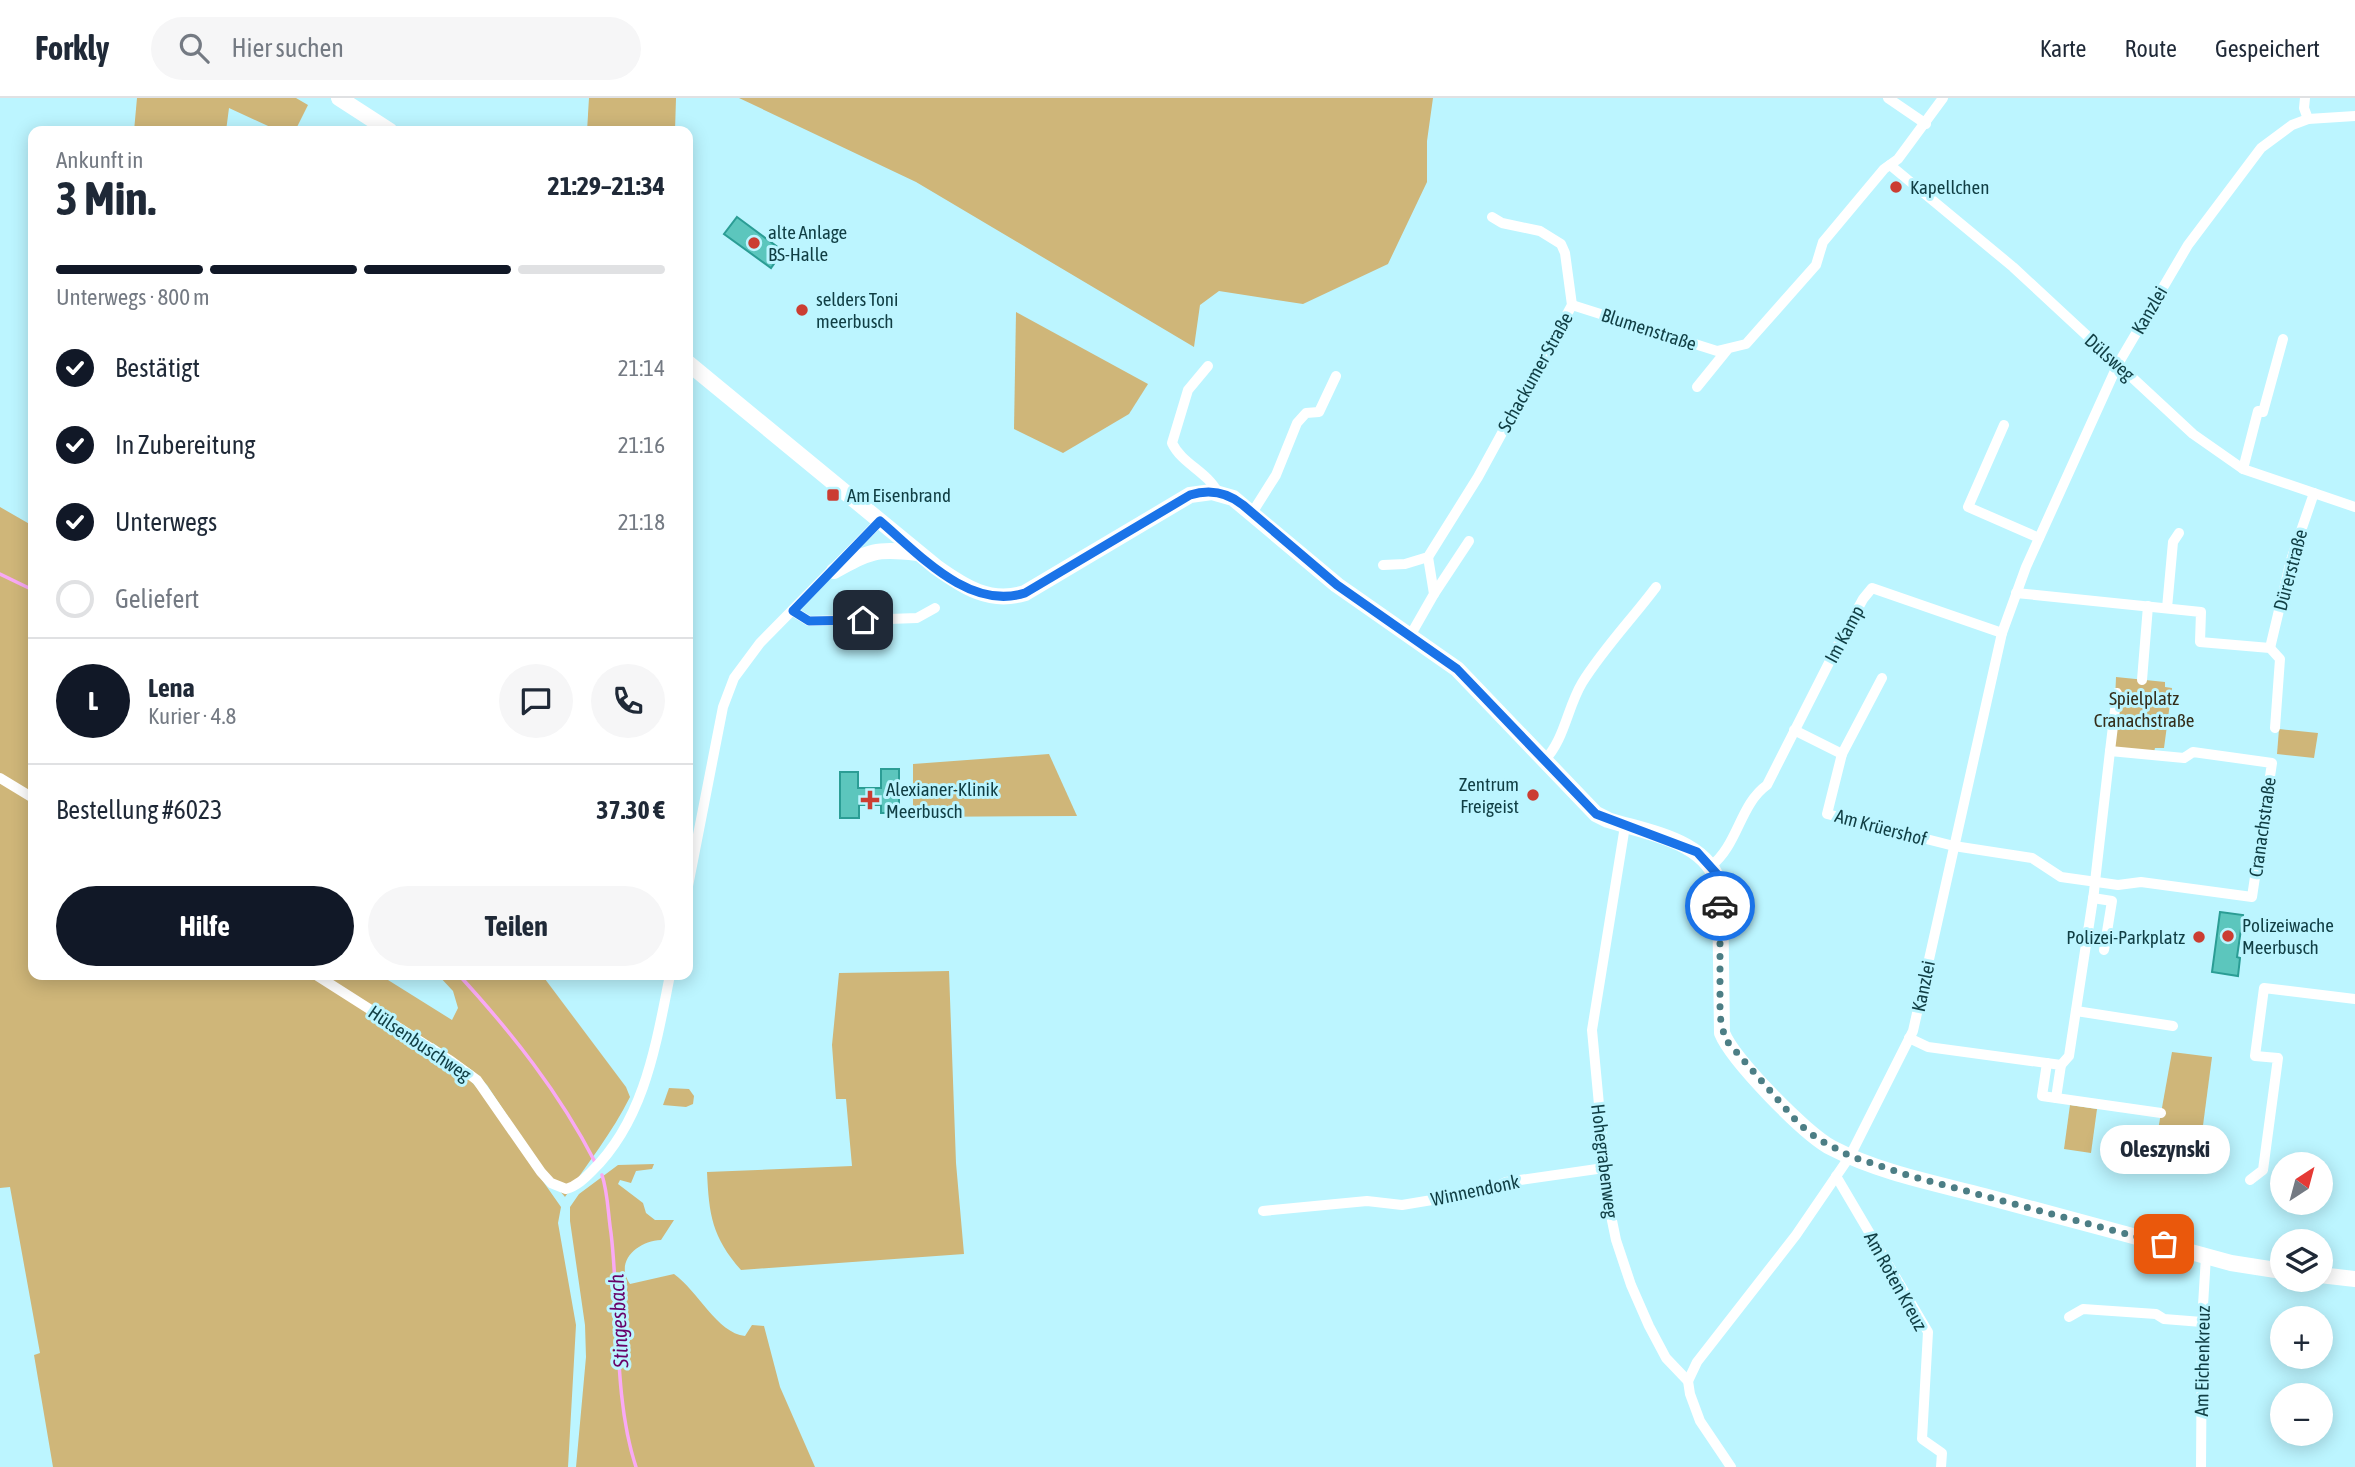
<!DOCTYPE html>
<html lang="de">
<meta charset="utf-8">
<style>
body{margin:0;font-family:"Asap Condensed",sans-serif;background:#f6f6f7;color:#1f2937;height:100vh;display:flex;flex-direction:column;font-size:26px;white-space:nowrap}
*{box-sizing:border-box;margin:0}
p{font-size:23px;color:#747a83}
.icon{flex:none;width:38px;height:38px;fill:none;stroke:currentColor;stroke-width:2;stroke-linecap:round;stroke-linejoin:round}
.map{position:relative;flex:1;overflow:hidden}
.sheet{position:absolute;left:28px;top:28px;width:665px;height:854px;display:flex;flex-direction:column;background:#fff;border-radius:14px;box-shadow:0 4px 18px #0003}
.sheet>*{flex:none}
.needle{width:46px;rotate:36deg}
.fabs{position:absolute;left:2270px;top:1054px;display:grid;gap:14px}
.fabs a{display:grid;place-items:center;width:63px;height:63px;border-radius:50%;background:#fff;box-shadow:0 4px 18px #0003;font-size:35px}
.pin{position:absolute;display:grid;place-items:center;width:60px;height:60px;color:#fff;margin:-30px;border-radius:14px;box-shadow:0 4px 10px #0006}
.courier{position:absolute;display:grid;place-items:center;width:70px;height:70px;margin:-35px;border:5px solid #1a73e8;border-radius:50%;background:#fff;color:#222;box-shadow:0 2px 9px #0007}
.bubble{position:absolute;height:49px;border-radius:24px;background:#fff;box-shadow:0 4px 18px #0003;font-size:23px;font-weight:700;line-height:49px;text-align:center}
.overview em{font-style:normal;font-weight:700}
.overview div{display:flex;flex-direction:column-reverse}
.overview{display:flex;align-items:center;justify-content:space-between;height:119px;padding:0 28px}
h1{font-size:46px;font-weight:700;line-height:52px}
.bar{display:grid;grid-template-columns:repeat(4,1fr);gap:10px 7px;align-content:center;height:84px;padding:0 28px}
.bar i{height:9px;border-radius:5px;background:#e0e1e3}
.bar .on{background:#111827}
.bar p{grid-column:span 4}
.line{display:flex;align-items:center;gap:18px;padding:0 28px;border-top:2px solid #e0e1e3}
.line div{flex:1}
.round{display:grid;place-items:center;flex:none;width:74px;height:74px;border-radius:37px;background:#f6f6f7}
ol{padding:0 28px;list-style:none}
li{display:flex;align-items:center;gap:21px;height:77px}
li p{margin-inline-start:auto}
li .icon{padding:7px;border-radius:50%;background:#111827;color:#fff;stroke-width:4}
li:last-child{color:#747a83}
li i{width:38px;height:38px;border:4px solid #e0e1e3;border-radius:50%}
.action{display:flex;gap:14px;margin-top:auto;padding:14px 28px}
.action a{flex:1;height:80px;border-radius:42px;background:#111827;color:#fff;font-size:28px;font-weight:700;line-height:80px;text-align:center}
.action a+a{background:#f6f6f7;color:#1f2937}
header{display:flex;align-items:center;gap:42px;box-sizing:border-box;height:98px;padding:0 35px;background:#fff;border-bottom:2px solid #e0e1e3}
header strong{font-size:33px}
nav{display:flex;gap:38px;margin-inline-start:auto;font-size:24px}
.search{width:490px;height:63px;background:#f6f6f7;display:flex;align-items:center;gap:18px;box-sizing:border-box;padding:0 24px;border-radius:38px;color:#747a83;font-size:26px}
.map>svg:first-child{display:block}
.green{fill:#cfb679}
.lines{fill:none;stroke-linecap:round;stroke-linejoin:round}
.stream{stroke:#f9a9f5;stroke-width:3.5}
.building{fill:#5cc6bd;stroke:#2b9d95;stroke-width:2}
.minor{stroke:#fff;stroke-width:10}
.secondary{stroke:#fff;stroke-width:16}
.done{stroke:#4c7e85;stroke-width:7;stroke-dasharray:0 12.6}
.route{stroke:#1a73e8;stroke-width:9}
.poi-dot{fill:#cb3d32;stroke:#bcf5ff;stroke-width:2.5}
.labels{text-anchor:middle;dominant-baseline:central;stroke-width:6;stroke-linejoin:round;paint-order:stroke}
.poi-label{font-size:19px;fill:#103e44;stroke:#bcf5ff;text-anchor:start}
.street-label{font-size:19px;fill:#103e44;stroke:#bcf5ff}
.park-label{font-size:19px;fill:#342d1a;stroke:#bcf5ff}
.water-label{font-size:21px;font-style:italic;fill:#680167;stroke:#bcf5ff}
</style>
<header>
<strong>Forkly</strong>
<div class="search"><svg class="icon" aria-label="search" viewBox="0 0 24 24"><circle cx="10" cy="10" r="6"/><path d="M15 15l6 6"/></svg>Hier suchen</div>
<nav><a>Karte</a><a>Route</a><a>Gespeichert</a></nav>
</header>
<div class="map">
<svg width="2355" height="1369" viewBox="0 0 2355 1369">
<rect width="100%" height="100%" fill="#bcf5ff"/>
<g class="green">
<polygon points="137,0 296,0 308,7 295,33 279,33 229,10 226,33 134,33"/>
<polygon points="589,0 676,0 675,33 587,33"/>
<polygon points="739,0 1433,0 1427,43 1427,84 1388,166 1303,206 1219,193 1200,207 1194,249 916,84"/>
<polygon points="1016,214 1148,286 1129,316 1063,355 1014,331"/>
<path d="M0,409L33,428V877H380L452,922L458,910L453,893L438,877H542L626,989L630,999C612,1035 587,1066 565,1099L544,1074L487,987L473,973L433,945L428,952L467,979L479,992L561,1109L558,1125L576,1227L568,1369H53L34,1257L40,1255L10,1089L0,1090V681L4,682L0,679Z"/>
<polygon points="2116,579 2165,584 2165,589 2172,590 2164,650 2155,650 2154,654 2113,652"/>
<polygon points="2279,631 2318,635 2314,660 2277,656"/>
<polygon points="1049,656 1077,718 913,719 913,666"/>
<path d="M949,873L956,1065L964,1156L741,1172C712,1139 709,1117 707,1074L852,1068L846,1001H836L832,947L839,875Z"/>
<polygon points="2172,954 2212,959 2200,1050 2156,1043"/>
<polygon points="669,990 689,991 694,998 693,1006 686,1009 663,1007"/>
<polygon points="2070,1007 2097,1011 2091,1055 2064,1051"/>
<path d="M654,1066L652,1071L636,1073L631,1085L620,1082L618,1086L643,1105L646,1115L655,1122H674L661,1142C638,1143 614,1163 630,1186L674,1176C698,1193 717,1235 745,1238L752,1227L764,1228L780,1289L815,1369H576L586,1259L585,1227L570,1123V1109L579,1096L618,1067Z"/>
</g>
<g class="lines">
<g class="stream">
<polyline points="0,476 33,492"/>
<path d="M459,877C512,935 559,994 595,1064"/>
<path d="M602,1077C608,1095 608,1116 611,1135C620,1209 613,1300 636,1369"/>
</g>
</g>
<g class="building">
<polygon points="737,119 783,153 771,170 724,136"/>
<polygon points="881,671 899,671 899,715 881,715 881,707 859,707 859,720 840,720 840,674 858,674 858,690 881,690"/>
<polygon points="2220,814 2243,817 2237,859 2240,860 2238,878 2212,874"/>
<polygon points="2150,1155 2167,1159 2163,1174 2146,1169"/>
</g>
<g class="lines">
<g class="minor">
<polyline points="1888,0 1926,26"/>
<polyline points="2305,0 2304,10 2308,21"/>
<polyline points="1890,67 2013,169 2193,336 2243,371 2355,409"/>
<polyline points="1572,207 1717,253 1746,246 1816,167 1823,144 1884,71 1898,61 1943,0"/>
<path d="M1208,268L1188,292L1172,345C1182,366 1208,374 1218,395"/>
<polyline points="1697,289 1727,252"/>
<polyline points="2004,327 1968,409 2039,440"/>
<polyline points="2243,371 2258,313 2263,314 2283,241"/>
<polyline points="1252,415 1276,377 1297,325 1306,315 1319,314 1336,278"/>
<polyline points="1383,467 1405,466 1428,459 1478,379 1572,207 1565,155 1561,146 1540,133 1502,125 1492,119"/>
<polyline points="2016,495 2201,514 2200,544 2270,550 2280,561 2275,630"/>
<polyline points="1434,496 1469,443"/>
<polyline points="2167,510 2173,444 2179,435"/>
<polyline points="793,513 809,523 889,521 917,520 935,510"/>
<polyline points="1410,538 1434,496 1428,459"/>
<polyline points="2270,550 2291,462 2314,395"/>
<polyline points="1882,580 1842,656 1827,716 1954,748 2032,760 2061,779 2118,787 2141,784 2252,799 2272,665 2193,654 2184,660 2110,653 2095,784 2094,794 2069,958 2061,967"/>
<polyline points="2142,582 2148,508"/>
<polyline points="1794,632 1842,656"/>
<polyline points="2110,653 2117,595"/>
<path d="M1544,663C1565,641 1567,610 1582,585C1603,551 1632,521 1656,489"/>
<polyline points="0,680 33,700"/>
<polyline points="1625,728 1592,932 1608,1103 1616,1142 1631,1187 1649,1228 1666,1260 1688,1283 1690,1296 1700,1323 1731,1369"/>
<path d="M1711,768C1738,747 1740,706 1767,687L1838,547L1863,501L1872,490L2002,535"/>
<polyline points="688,788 723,609 734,580 760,545 880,423"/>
<polyline points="2093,800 2112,803 2104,852"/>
<path d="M316,877L451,963L477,982L541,1074L551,1085L566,1091C577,1088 585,1080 592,1073C645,1021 656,946 670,877"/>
<polyline points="2076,913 2173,928"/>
<polyline points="1909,940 1928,949 2061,967 2056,1000 2161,1015"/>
<polyline points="2047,965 2042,998 2056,1000"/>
<polyline points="1836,1078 1928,1234 1922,1341 1942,1355 1941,1369"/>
<polyline points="2250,1082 2263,1072 2278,960 2255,958 2264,890 2355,901"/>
<polyline points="1263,1113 1367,1103 1402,1107 1486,1093 1506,1084 1604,1070"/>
<polyline points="2069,1219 2083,1211 2156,1216 2164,1221 2202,1224"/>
<polyline points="1688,1283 1697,1264 1796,1137 1850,1058 1913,933 2002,535 2026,469 2118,266 2188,147 2261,50 2292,27 2308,21 2355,18"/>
<polyline points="2201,1369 2202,1224 2206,1158"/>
</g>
<g class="secondary">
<polyline points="339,0 390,33"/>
<path d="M688,265L936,469C964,489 990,506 1025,495L1190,397L1212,394L1233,400L1337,487L1457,571L1596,716L1608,722C1648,735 1709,742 1720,790L1722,935C1733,962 1805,1036 1832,1050C1878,1074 1934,1085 1984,1098C2066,1120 2149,1142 2231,1165L2282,1173"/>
<path d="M834,473C870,453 876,450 917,455"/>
<polyline points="2320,1177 2355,1181"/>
</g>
</g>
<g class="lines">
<polyline class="done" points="1720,808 1720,918 1725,941 1799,1026 1818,1041 1850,1058 1910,1078 2164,1146"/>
<path class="route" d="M863,522L809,523L793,513L880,423C919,456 969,513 1025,495L1190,397C1209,391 1227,394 1243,407L1337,487L1457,571L1596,716L1697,754L1716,775L1720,790V808"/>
</g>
<g class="poi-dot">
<circle cx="1896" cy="89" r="7"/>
<circle cx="754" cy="145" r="7"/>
<circle cx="802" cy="212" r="7"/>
<rect x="826" y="390" width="14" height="14" rx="3.5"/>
<circle cx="1533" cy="697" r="7"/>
<path d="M866.5 691.5h7v7h7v7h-7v7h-7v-7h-7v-7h7z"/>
<circle cx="2228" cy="838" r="7"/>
<circle cx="2199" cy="839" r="7"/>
</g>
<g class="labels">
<g class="poi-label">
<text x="1910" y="89">Kapellchen</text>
<text x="768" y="134">alte Anlage<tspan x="768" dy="22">BS-Halle</tspan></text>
<text x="816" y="201">selders Toni<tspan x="816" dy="22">meerbusch</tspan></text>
<text x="847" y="397">Am Eisenbrand</text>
<text x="1519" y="686" text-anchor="end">Zentrum<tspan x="1519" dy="22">Freigeist</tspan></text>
<text x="886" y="691">Alexianer-Klinik<tspan x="886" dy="22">Meerbusch</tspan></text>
<text x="2242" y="827">Polizeiwache<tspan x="2242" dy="22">Meerbusch</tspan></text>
<text x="2185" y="839" text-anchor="end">Polizei-Parkplatz</text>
</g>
<g class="street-label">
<text transform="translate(2149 212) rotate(-60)">Kanzlei</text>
<text transform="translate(1649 231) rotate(18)">Blumenstraße</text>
<text transform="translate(2110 259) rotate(42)">Dülsweg</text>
<text transform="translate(1535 274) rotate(-61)">Schackumer Straße</text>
<text transform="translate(2290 472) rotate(-75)">Dürerstraße</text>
<text transform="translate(1844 536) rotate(-62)">Im Kamp</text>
<text transform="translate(1881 729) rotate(15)">Am Krüershof</text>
<text transform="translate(2262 729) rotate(-82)">Cranachstraße</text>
<text transform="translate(1923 888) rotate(-78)">Kanzlei</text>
<text transform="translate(420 945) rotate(34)">Hülsenbuschweg</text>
<text transform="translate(1605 1063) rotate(83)">Hohegrabenweg</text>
<text transform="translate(1475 1092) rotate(-12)">Winnendonk</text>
<text transform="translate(1896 1183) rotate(61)">Am Roten Kreuz</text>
<text transform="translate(2202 1263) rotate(-89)">Am Eichenkreuz</text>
</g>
<g class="park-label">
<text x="2144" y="600">Spielplatz<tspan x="2144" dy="22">Cranachstraße</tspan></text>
</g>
<g class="water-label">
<text transform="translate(618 1223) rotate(-93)">Stingesbach</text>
</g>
</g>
</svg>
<div class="fabs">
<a><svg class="needle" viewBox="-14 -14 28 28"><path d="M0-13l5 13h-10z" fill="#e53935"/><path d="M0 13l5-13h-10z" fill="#747a83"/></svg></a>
<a><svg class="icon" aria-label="layers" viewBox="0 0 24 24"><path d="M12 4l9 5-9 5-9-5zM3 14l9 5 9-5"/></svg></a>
<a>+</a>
<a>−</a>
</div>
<div class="pin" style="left:2164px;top:1146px;background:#ea580c"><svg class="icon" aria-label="bag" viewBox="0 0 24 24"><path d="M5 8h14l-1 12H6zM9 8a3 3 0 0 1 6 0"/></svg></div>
<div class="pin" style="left:863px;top:522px;background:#1f2937"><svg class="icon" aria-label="home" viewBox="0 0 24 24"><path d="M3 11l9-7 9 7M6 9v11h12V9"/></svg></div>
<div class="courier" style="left:1720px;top:808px"><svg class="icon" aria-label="car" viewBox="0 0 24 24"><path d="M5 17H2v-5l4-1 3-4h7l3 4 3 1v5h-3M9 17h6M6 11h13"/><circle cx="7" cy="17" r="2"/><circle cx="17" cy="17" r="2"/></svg></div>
<div class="bubble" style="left:2100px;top:1027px;width:130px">Oleszynski</div>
<section class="sheet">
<div class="overview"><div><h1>3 Min.</h1><p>Ankunft in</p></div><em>21:29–21:34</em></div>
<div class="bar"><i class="on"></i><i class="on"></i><i class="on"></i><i></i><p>Unterwegs · 800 m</p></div>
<ol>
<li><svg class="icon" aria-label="check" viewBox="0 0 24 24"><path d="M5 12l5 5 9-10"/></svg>Bestätigt<p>21:14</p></li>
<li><svg class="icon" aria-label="check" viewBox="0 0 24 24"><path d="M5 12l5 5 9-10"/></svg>In Zubereitung<p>21:16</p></li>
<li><svg class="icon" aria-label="check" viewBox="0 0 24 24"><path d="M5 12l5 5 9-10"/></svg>Unterwegs<p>21:18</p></li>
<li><i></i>Geliefert</li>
</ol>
<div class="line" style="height:126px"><b class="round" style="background:#111827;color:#fff">L</b><div><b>Lena</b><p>Kurier · 4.8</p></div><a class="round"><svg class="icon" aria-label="chat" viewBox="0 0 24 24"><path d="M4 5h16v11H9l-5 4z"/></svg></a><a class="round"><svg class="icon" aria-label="phone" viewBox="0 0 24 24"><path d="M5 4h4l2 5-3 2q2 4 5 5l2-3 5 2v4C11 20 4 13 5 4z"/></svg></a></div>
<div class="line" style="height:91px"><div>Bestellung #6023</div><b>37.30 €</b></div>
<div class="action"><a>Hilfe</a><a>Teilen</a></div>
</section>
</div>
